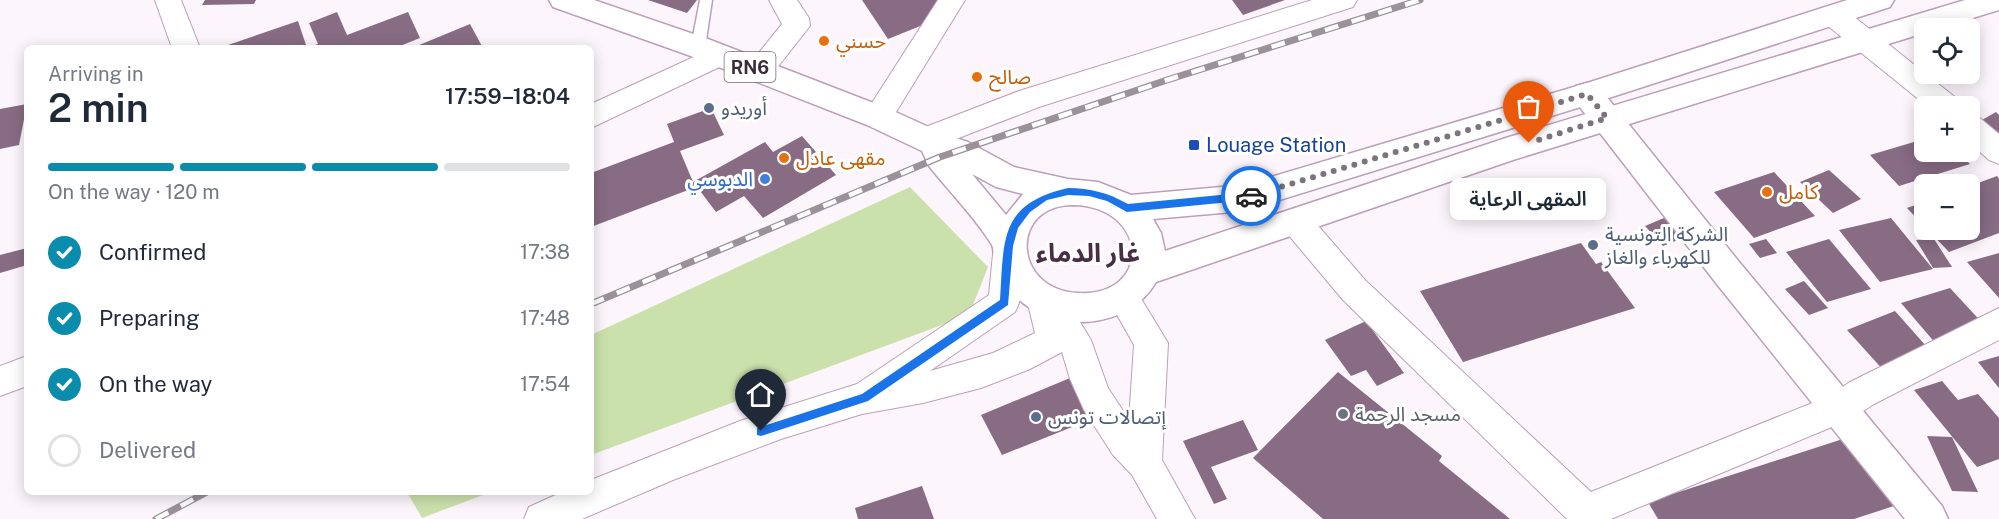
<!DOCTYPE html>
<meta charset="utf-8">
<style>
body{margin:0;font-family:"Public Sans","Noto Sans Arabic",sans-serif;background:#f2f2f3;color:#1f2937;height:100vh;display:flex;flex-direction:column;font-size:22px;white-space:nowrap}
*{box-sizing:border-box;margin:0}
p{font-size:20px;color:#747a83}
.icon{flex:none;width:33px;height:33px;fill:none;stroke:currentColor;stroke-width:2;stroke-linecap:round;stroke-linejoin:round}
.map{position:relative;flex:1;overflow:hidden}
.sheet{position:absolute;left:24px;top:45px;width:570px;height:450px;display:flex;flex-direction:column;background:#fff;border-radius:9px;box-shadow:0 3px 15px #0003}
.sheet>*{flex:none}
.controls{position:absolute;left:1914px;top:18px;display:grid;gap:12px}
.controls a{display:grid;place-items:center;width:66px;height:66px;border-radius:9px;background:#fff;box-shadow:0 3px 15px #0003;font-size:30px}
.pin{position:absolute;display:grid;place-items:center;width:51px;height:51px;color:#fff;margin:-62px -26px;border-radius:50% 50% 50% 0;rotate:-45deg;box-shadow:0 0 6px #0007}
.pin .icon{rotate:45deg}
.courier{position:absolute;display:grid;place-items:center;width:60px;height:60px;margin:-30px;border:4px solid #1a73e8;border-radius:50%;background:#fff;color:#222;box-shadow:0 2px 8px #0007}
.bubble{position:absolute;height:42px;border-radius:9px;background:#fff;box-shadow:0 3px 15px #0003;font-size:20px;font-weight:600;line-height:42px;text-align:center}
.overview em{font-style:normal;font-weight:600}
.overview div{display:flex;flex-direction:column-reverse}
.overview{display:flex;align-items:center;justify-content:space-between;height:102px;padding:0 24px}
h1{font-size:39px;font-weight:600;line-height:45px}
.bar{display:grid;grid-template-columns:repeat(4,1fr);gap:9px 6px;align-content:center;height:72px;padding:0 24px}
.bar i{height:8px;border-radius:4px;background:#e0e1e3}
.bar .on{background:#0a8dad}
.bar p{grid-column:span 4}
ol{padding:0 24px;list-style:none}
li{display:flex;align-items:center;gap:18px;height:66px}
li p{margin-inline-start:auto}
li .icon{padding:6px;border-radius:50%;background:#0a8dad;color:#fff;stroke-width:4}
li:last-child{color:#747a83}
li i{width:33px;height:33px;border:3px solid #e0e1e3;border-radius:50%}
.map>svg:first-child{display:block}
.green{fill:#cbe1ac}
.building{fill:#876c84}
.lines{fill:none;stroke-linecap:round;stroke-linejoin:round}
.lane-casing{stroke:#bc9fb9;stroke-width:3}
.street-casing{stroke:#bc9fb9;stroke-width:2}
.secondary-casing{stroke:#bc9fb9;stroke-width:3}
.primary-casing{stroke:#bc9fb9;stroke-width:3}
.lane{fill:#fff;fill-rule:evenodd}
.street{fill:#fff;fill-rule:evenodd}
.secondary{fill:#fff;fill-rule:evenodd}
.primary{fill:#fff;fill-rule:evenodd}
.rail-casing{stroke:#9a9199;stroke-width:7}
.rail{stroke:#fff;stroke-width:4.5;stroke-dasharray:14;stroke-linecap:butt}
.route{fill:#1a73e8}
.done{stroke:#7d737d;stroke-width:6;stroke-dasharray:0 10.8}
.food-dot{fill:#e8710a;stroke:#fff;stroke-width:2}
.service-dot{fill:#5c6f8a;stroke:#fff;stroke-width:2}
.transit-dot{fill:#1a4fb4;stroke:#fff;stroke-width:2}
.shop-dot{fill:#3f7fe0;stroke:#fff;stroke-width:2}
.worship-dot{fill:#6b7280;stroke:#fff;stroke-width:2}
.labels{text-anchor:middle;dominant-baseline:central;stroke-width:6;stroke-linejoin:round;paint-order:stroke}
.shield{fill:#fff;stroke:#746c74;stroke-width:1.5}
.shield-label{font-size:18px;font-weight:bold;fill:#392d38}
.food-label{font-size:20px;fill:#c56008;stroke:#fff;text-anchor:start}
.service-label{font-size:20px;fill:#4e5e75;stroke:#fff;text-anchor:start}
.transit-label{font-size:20px;fill:#164399;stroke:#fff;text-anchor:start}
.shop-label{font-size:20px;fill:#366cbe;stroke:#fff;text-anchor:end}
.worship-label{font-size:20px;fill:#5b616d;stroke:#fff;text-anchor:start}
.district-label{font-size:26px;font-weight:bold;fill:#482f46;stroke:#fff}
</style>
<div class="map">
<svg width="1999" height="519" viewBox="0 0 1999 519">
<rect width="100%" height="100%" fill="#fcf6fc"/>
<g class="green">
<polygon points="910,187 988,267 969,315 591,455 591,335"/>
<polygon points="407,492 491,492 422,518"/>
</g>
<g class="building">
<polygon points="205,0 256,0 254,4 202,5"/>
<polygon points="648,0 697,0 687,13"/>
<polygon points="862,0 952,0 960,10 888,39"/>
<polygon points="1232,0 1285,0 1243,15"/>
<polygon points="337,12 347,35 408,12 420,38 395,48 313,48 312,46 318,44 309,23"/>
<polygon points="298,21 307,48 229,48 228,45"/>
<polygon points="470,24 483,48 412,48"/>
<polygon points="27,104 19,145 0,149 0,109"/>
<polygon points="711,108 724,135 680,151 693,182 765,142 773,152 802,136 836,175 763,218 744,196 716,212 694,183 696,187 591,227 591,173 674,142 667,124"/>
<polygon points="1996,112 1999,115 1999,133 1982,120"/>
<polygon points="1924,139 1924,152 1958,152 1970,164 1899,186 1870,155"/>
<polygon points="1829,170 1861,199 1833,213 1800,182"/>
<polygon points="1774,172 1815,216 1754,238 1714,192"/>
<polygon points="1997,176 1999,179 1999,233 1949,252 1928,230 1970,230 1970,186"/>
<polygon points="1924,202 1924,226 1907,208"/>
<polygon points="1664,218 1683,238 1663,246 1645,226"/>
<polygon points="1891,218 1933,269 1880,282 1839,230"/>
<polygon points="1766,239 1777,253 1760,258 1749,244"/>
<polygon points="1829,239 1871,289 1827,302 1786,252"/>
<polygon points="1934,239 1952,267 1933,268 1916,240"/>
<polygon points="1581,243 1596,264 1601,262 1635,308 1463,362 1420,291"/>
<polygon points="27,248 27,265 0,273 0,255"/>
<polygon points="1999,253 1999,298 1967,262"/>
<polygon points="1804,281 1828,308 1809,315 1785,289"/>
<polygon points="1950,288 1987,328 1937,345 1901,303"/>
<polygon points="1895,311 1934,355 1886,373 1847,330"/>
<polygon points="1366,321 1404,373 1377,386 1366,370 1351,376 1325,340"/>
<polygon points="1999,356 1999,388 1978,362"/>
<polygon points="1338,372 1442,456 1439,461 1510,519 1323,519 1253,458"/>
<polygon points="1070,378 1092,419 1002,455 981,415"/>
<polygon points="1942,381 1958,400 1978,394 1999,418 1999,459 1977,467 1914,390"/>
<polygon points="1243,420 1258,450 1211,467 1227,499 1214,504 1183,441"/>
<polygon points="1927,436 1952,437 1978,492 1952,491"/>
<polygon points="1849,437 1900,504 1854,519 1658,519 1648,502"/>
<polygon points="922,486 934,519 858,519 855,508"/>
</g>
<g class="lines">
<defs>
<polygon id="lane" points="700,0 712,0 705,47 698,52 691,47"/>
<g id="street">
<polygon points="155,0 181,0 200,48 172,48"/>
<polygon points="769,0 797,0 809,18 810,26 769,78 759,81 749,78 745,70 782,24"/>
<polygon points="938,0 965,0 888,125 878,128 868,125 864,117 868,109"/>
<polygon points="1312,0 1357,0 1353,7 1039,107 925,151 915,147 910,139 915,131 1019,91"/>
<polygon points="1833,5 1843,8 1956,98 1960,106 1927,106 1823,22 1819,15 1823,8"/>
<polygon points="720,45 730,48 734,55 730,62 591,128 591,104"/>
<polygon points="1970,115 1980,118 1999,134 1999,164 1989,160 1970,143"/>
<polygon points="1297,210 1308,214 1365,280 1591,492 1827,397 1850,382 1999,308 1999,340 1874,404 1851,419 1611,519 1567,519 1343,300 1286,232 1282,223 1286,214"/>
<path d="M1009,241L1020,245C1029,262 1024,295 1015,312L930,371L993,353L1035,333L1027,300L1032,290L1043,286L1064,296L1091,340L1108,388L1129,420L1134,345L1107,297L1112,287L1123,283L1134,287L1168,343L1162,460L1195,519H1157L1132,475L1113,455L1084,410L1070,379L1062,352L1030,369L981,388L923,403L862,414L781,439L673,480L582,519H524L529,507L562,492H591V480L740,421L857,384L989,295L993,254L998,245Z"/>
<polygon points="27,356 27,386 0,396 0,366"/>
</g>
<polygon id="secondary" points="1587,83 1598,86 1740,263 1942,506 1948,519 1905,519 1716,283 1576,102 1572,94 1576,86"/>
<path id="primary" d="M549,0H594L708,39L889,109L944,134L968,142L1014,167L1068,179L1098,182L1131,195L1244,185L1587,83L1847,0H1894L1890,7L1587,105L1244,211L1153,219L1161,233L1165,251L1509,137L1965,0H1999V10L1940,28H1924V33L1513,160L1156,282C1128,331 1051,335 1013,294C1003,284 998,271 994,258C993,253 994,249 992,245C977,220 948,190 929,166L922,151L867,125L688,55L553,7ZM972,174L996,187L1023,194L1006,215ZM1073,205C1149,206 1153,297 1078,293C1012,290 1009,205 1073,205Z"/>
</defs>
<use href="#lane" class="lane-casing"/>
<use href="#street" class="street-casing"/>
<use href="#secondary" class="secondary-casing"/>
<use href="#primary" class="primary-casing"/>
<use href="#lane" class="lane"/>
<use href="#street" class="street"/>
<use href="#secondary" class="secondary"/>
<use href="#primary" class="primary"/>
<defs>
<g id="rail">
<polyline points="591,304 940,157 1167,80 1420,0"/>
<polyline points="156,519 207,492"/>
</g>
</defs>
<use href="#rail" class="rail-casing"/>
<use href="#rail" class="rail"/>
</g>
<path class="route" d="M1068,188C1091,188 1108,193 1128,204L1251,192L1256,196L1251,200L1127,212L1107,201L1089,196L1068,195L1047,200L1030,212L1018,228L1013,246L1008,305L868,401L761,436L757,435V428L862,394L1000,300C1004,239 999,204 1068,188Z"/>
<g class="lines">
<polyline class="done" points="1251,196 1587,94 1607,118 1529,143"/>
</g>
<g class="food-dot">
<circle cx="824" cy="41" r="6"/>
<circle cx="977" cy="77" r="6"/>
<circle cx="784" cy="158" r="6"/>
<circle cx="1767" cy="192" r="6"/>
</g>
<g class="service-dot">
<circle cx="709" cy="108" r="6"/>
<circle cx="1593" cy="245" r="6"/>
<circle cx="1036" cy="417" r="6"/>
</g>
<rect class="transit-dot" x="1188" y="139" width="12" height="12" rx="3"/>
<circle class="shop-dot" cx="765" cy="179" r="6"/>
<circle class="worship-dot" cx="1343" cy="414" r="6"/>
<g class="labels">
<rect class="shield" x="724.5" y="52" width="51" height="30" rx="4.5"/>
<g class="shield-label">
<text x="750" y="67">RN6</text>
</g>
<g class="food-label">
<text x="836" y="41">حسني</text>
<text x="989" y="77">صالح</text>
<text x="796" y="158">مقهى عادل</text>
<text x="1779" y="192">كامل</text>
</g>
<g class="service-label">
<text x="721" y="108">أوريدو</text>
<text x="1605" y="234">الشركة التونسية<tspan x="1605" dy="23">للكهرباء والغاز</tspan></text>
<text x="1048" y="417">إتصالات تونس</text>
</g>
<g class="transit-label">
<text x="1206" y="145">Louage Station</text>
</g>
<g class="shop-label">
<text x="753" y="179">الدبوسي</text>
</g>
<g class="worship-label">
<text x="1355" y="414">مسجد الرحمة</text>
</g>
<g class="district-label">
<text x="1088" y="252">غار الدماء</text>
</g>
</g>
</svg>
<div class="controls">
<a><svg class="icon" aria-label="locate" viewBox="0 0 24 24"><circle cx="12" cy="12" r="6"/><path d="M12 2v4M12 18v4M2 12h4M18 12h4"/></svg></a>
<a>+</a>
<a>−</a>
</div>
<div class="pin" style="left:1529px;top:143px;background:#ea580c"><svg class="icon" aria-label="bag" viewBox="0 0 24 24"><path d="M5 8h14l-1 12H6zM9 8a3 3 0 0 1 6 0"/></svg></div>
<div class="pin" style="left:761px;top:431px;background:#1f2937"><svg class="icon" aria-label="home" viewBox="0 0 24 24"><path d="M3 11l9-7 9 7M6 9v11h12V9"/></svg></div>
<div class="courier" style="left:1251px;top:196px"><svg class="icon" aria-label="car" viewBox="0 0 24 24"><path d="M5 17H2v-5l4-1 3-4h7l3 4 3 1v5h-3M9 17h6M6 11h13"/><circle cx="7" cy="17" r="2"/><circle cx="17" cy="17" r="2"/></svg></div>
<div class="bubble" style="left:1450px;top:178px;width:156px">المقهى الرعاية</div>
<section class="sheet">
<div class="overview"><div><h1>2 min</h1><p>Arriving in</p></div><em>17:59–18:04</em></div>
<div class="bar"><i class="on"></i><i class="on"></i><i class="on"></i><i></i><p>On the way · 120 m</p></div>
<ol>
<li><svg class="icon" aria-label="check" viewBox="0 0 24 24"><path d="M5 12l5 5 9-10"/></svg>Confirmed<p>17:38</p></li>
<li><svg class="icon" aria-label="check" viewBox="0 0 24 24"><path d="M5 12l5 5 9-10"/></svg>Preparing<p>17:48</p></li>
<li><svg class="icon" aria-label="check" viewBox="0 0 24 24"><path d="M5 12l5 5 9-10"/></svg>On the way<p>17:54</p></li>
<li><i></i>Delivered</li>
</ol>
</section>
</div>
